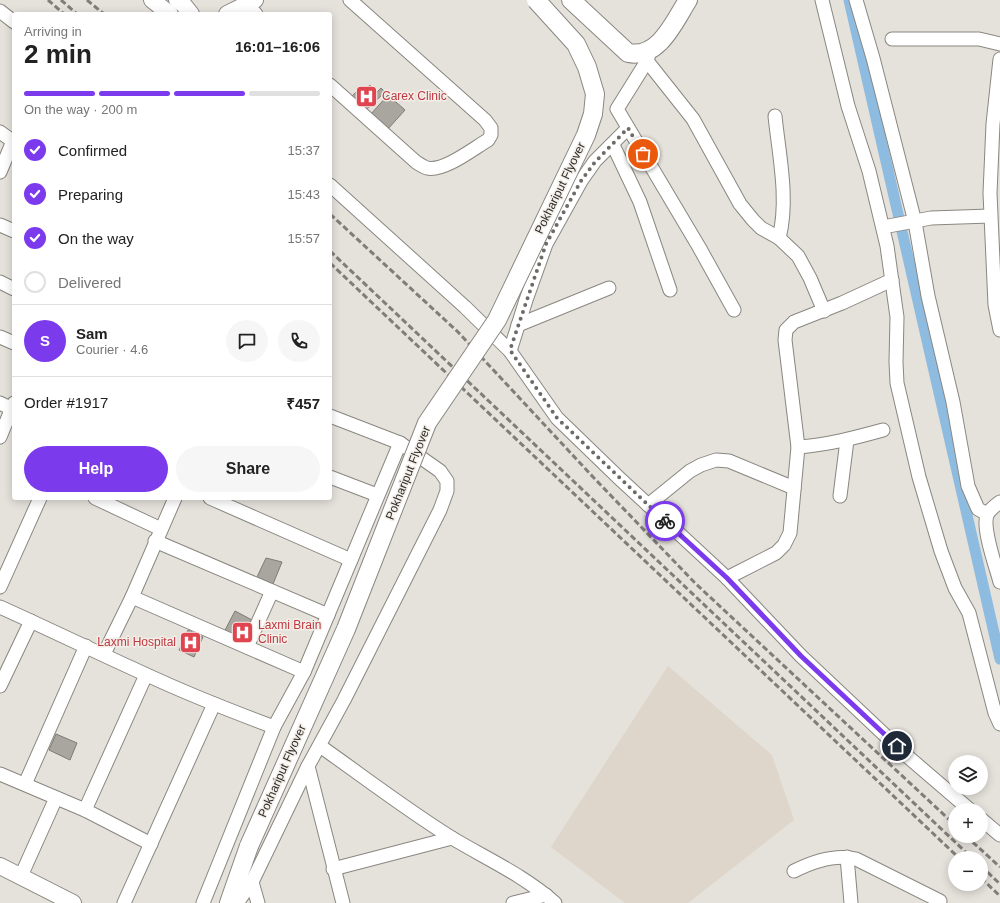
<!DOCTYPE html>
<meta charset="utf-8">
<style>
body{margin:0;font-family:Arial,sans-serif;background:#f6f6f6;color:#222;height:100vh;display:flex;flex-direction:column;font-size:15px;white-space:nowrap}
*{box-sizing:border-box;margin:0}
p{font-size:13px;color:#767676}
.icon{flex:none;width:22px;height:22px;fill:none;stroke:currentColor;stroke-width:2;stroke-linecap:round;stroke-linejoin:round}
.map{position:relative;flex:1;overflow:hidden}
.drawer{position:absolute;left:12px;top:12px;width:320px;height:488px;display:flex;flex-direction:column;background:#fff;border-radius:4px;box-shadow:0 2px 10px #0003}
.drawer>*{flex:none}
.buttons{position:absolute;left:948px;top:755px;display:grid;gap:8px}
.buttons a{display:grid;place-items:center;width:40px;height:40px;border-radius:50%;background:#fff;box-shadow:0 2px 10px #0003;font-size:20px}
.pin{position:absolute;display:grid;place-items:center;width:34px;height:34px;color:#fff;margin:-17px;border:2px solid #fff;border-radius:50%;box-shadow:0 1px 4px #0007}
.courier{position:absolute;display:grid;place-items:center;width:40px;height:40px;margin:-20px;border:3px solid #7c3aed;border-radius:50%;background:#fff;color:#222;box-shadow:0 1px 5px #0007}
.head em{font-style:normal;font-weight:600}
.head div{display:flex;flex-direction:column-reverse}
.head{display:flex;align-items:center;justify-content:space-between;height:68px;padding:0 12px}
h1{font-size:26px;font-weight:600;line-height:30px}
.bar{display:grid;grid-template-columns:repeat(4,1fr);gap:6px 4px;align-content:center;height:48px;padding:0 12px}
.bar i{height:5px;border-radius:3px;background:#e0e0e0}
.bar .current{background:#7c3aed}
.bar p{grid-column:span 4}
.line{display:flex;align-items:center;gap:10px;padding:0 12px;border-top:1px solid #e0e0e0}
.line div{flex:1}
.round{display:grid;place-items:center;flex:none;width:42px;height:42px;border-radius:21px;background:#f6f6f6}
ol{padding:0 12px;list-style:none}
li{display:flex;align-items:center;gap:12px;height:44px}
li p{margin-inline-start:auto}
li .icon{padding:4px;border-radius:50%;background:#7c3aed;color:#fff;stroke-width:4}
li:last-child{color:#767676}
li i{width:22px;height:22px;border:2px solid #e0e0e0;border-radius:50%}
.action{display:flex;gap:8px;margin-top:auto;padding:8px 12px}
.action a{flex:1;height:46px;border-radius:24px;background:#7c3aed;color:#fff;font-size:16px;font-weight:600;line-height:46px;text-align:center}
.action a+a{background:#f6f6f6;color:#222}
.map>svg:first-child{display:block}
.built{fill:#ded6ca}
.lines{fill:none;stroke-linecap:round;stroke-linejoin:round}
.canal{stroke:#8ebce0;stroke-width:11}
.building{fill:#a9a59f;stroke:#7e7a75}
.minor-casing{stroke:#8a8781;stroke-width:15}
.tertiary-casing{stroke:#8a8781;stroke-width:18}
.secondary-casing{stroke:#8a8781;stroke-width:20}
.minor{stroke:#fff;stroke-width:13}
.tertiary{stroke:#fff;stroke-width:16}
.secondary{stroke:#fff;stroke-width:18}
.rail{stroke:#817e7a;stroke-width:3;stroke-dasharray:6 3;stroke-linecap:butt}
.secondary-bridge-casing{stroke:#8a8781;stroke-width:20;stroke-linecap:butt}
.secondary-bridge{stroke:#fff;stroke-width:18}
.done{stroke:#6d6b67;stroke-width:4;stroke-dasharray:0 7.2}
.route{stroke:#7c3aed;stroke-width:5}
.labels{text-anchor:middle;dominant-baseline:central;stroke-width:3;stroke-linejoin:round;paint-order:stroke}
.health-label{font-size:12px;fill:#be3a42;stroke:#f3eee8;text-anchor:start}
.street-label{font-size:12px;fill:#2d2c29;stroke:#f3eee8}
</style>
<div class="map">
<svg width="1000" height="903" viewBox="0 0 1000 903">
<rect width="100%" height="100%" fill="#e5e1db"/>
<polygon class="built" points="668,666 772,755 794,820 688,903 625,903 551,847"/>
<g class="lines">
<polyline class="canal" points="849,0 1000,659"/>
</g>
<g class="building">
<polygon points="370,85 377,92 381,88 385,92 366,110 352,96 357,91 360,94"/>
<polygon points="388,95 405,110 387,130 370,115"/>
<polygon points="266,558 282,562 273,584 257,577"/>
<polygon points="235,611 252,620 239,642 223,634"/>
<polygon points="188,630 203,637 194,657 179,650"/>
<polygon points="56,734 77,743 70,760 49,750"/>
</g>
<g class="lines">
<defs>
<g id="minor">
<polyline points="822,0 848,106 869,171 887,246 897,317 896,362 897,383 919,477 941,551 955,588 969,613 995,713 1000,724"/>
<polyline points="856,0 873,58 915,222 928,296 953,402 968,486 978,509 987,514"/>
<polyline points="247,5 256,14"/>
<polyline points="0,11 14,22"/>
<polyline points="892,39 979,39 1000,44"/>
<polyline points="649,54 647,61 617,109 699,247 734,310"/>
<polyline points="1000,59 993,124 990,193 995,305 1000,330"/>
<polyline points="647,61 693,119 740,204 753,220 761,228 779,238 798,256 810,278 824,311"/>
<path d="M330,85L416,162C419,164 424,167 427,168C444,172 474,148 488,140L491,135V128L485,120L350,0"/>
<path d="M775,116C779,155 789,200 779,238"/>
<polyline points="0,132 14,142"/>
<polyline points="613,145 640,202 670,290"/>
<polyline points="0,172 13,141"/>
<polyline points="330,185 465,307 510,351 557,418 619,478 727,578 801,656 907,756 970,810"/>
<polyline points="0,225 14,231"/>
<polyline points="883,227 931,218 990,216"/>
<polyline points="0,282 14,289"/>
<polyline points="518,325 609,288"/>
<polyline points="0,337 14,343"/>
<polyline points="510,351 526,300 546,244 581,181 595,161 628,128"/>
<polyline points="0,403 14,410"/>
<polyline points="0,437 14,403"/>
<path d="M798,447C827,445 854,438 883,430"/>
<polyline points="330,477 377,495"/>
<polyline points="840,496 847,440"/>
<polyline points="95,498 161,529"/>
<polyline points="210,498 351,560"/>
<path d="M1000,502C996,505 989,510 987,515C982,529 996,567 1000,582"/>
<polyline points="648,505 690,471 701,465 716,460 729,461 794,488"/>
<polyline points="155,541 328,615"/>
<polyline points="727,578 776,553 784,545 790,533 798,447 785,340 786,330 794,322 842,303 892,280"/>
<polyline points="0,587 40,498"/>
<polyline points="132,597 304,672"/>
<path d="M0,607C49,629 98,653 147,675C188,694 231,711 274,727"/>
<polyline points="247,647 272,591"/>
<polyline points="104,654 132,597 175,498"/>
<polyline points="0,686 31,621"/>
<path d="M320,746C364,777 407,810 452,838C487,859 525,876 555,903"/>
<polyline points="308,766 343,903"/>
<polyline points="0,774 85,810 151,844"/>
<polyline points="25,784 86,646"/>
<polyline points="85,810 146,675"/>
<polyline points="981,819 1000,835"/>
<polyline points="847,857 851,903"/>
<polyline points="333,869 452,838"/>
<path d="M794,871C812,862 836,854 856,859L940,901"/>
<polyline points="21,876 56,798"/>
<polyline points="252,882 308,766 344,700 440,510 447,491 447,481 440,471 400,443 330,416"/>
<polyline points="124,903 214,704"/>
<polyline points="203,903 274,727 304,672 400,443"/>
<polyline points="237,903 252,882 258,903"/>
<polyline points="513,903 546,895"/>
</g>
<g id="tertiary">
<polyline points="152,0 170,14"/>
<polyline points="177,0 183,4 191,14"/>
<polyline points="227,14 255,0"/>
<polyline points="0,866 73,903"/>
</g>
<g id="secondary">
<path d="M571,0L628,53C659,59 674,22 688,0"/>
<polyline points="229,903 249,846"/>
</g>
</defs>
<use href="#minor" class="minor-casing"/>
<use href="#tertiary" class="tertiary-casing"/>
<use href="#secondary" class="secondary-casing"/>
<use href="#minor" class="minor"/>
<use href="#tertiary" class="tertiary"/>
<use href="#secondary" class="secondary"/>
<g class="rail">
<polyline points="48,0 64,14"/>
<polyline points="61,0 77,14"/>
<polyline points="87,0 104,14"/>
<polyline points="330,214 458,332 594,478 696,584 955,825"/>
<polyline points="330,251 972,858"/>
<polyline points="330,263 959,858"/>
<polyline points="966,836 1000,867"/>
<polyline points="981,866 1000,884"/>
<polyline points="981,878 1000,896"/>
</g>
<defs>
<polyline id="secondary-bridge" points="249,846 346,629 427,423 497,320 586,135 593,114 595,94 587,67 576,44 536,0"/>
</defs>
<use href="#secondary-bridge" class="secondary-bridge-casing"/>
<use href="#secondary-bridge" class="secondary-bridge"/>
</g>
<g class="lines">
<polyline class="done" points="643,154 628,128 595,162 581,181 546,244 510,350 557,418 665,521"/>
<polyline class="route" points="665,521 727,578 801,656 897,746"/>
</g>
<defs>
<symbol id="hospital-square" viewBox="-11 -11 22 22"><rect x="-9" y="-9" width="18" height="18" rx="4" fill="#e0444e" stroke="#f3eee8"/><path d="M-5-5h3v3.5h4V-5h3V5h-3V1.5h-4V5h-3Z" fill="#fff"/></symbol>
</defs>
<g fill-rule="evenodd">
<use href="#hospital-square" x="354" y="84" width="25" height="25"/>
<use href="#hospital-square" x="230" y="620" width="25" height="25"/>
<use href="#hospital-square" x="178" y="630" width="25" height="25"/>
</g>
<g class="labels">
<g class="health-label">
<text x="382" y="96">Carex Clinic</text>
<text x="258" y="625">Laxmi Brain<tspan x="258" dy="14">Clinic</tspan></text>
<text x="176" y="642" text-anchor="end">Laxmi Hospital</text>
</g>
<g class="street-label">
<text transform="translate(560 188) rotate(-64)">Pokhariput Flyover</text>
<text transform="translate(408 473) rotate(-68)">Pokhariput Flyover</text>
<text transform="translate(282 771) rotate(-66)">Pokhariput Flyover</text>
</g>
</g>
</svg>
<div class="buttons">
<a><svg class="icon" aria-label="layers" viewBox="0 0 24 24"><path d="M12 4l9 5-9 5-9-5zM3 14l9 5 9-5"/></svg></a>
<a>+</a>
<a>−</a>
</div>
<div class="pin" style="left:643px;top:154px;background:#ea580c"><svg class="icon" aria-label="bag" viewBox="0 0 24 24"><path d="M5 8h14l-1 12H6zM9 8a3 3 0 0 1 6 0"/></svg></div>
<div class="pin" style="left:897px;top:746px;background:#1f2937"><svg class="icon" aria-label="home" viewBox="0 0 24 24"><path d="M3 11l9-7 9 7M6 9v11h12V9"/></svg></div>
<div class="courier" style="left:665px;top:521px"><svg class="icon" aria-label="bike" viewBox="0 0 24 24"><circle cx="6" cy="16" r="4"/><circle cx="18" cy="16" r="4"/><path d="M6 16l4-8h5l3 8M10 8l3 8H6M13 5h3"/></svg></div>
<section class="drawer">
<div class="head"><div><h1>2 min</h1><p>Arriving in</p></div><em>16:01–16:06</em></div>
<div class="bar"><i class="current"></i><i class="current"></i><i class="current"></i><i></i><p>On the way · 200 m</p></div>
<ol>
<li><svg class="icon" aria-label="check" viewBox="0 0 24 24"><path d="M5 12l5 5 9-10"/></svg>Confirmed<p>15:37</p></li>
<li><svg class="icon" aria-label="check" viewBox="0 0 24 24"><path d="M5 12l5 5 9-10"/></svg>Preparing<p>15:43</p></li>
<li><svg class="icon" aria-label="check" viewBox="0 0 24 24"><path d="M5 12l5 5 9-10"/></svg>On the way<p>15:57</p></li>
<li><i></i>Delivered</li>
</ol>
<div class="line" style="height:72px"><b class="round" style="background:#7c3aed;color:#fff">S</b><div><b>Sam</b><p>Courier · 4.6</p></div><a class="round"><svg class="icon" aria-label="chat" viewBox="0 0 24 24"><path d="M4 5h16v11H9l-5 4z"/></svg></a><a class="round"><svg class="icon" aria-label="phone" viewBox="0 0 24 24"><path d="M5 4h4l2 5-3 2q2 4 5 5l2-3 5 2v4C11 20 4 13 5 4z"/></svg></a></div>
<div class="line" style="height:52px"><div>Order #1917</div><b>₹457</b></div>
<div class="action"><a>Help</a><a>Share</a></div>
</section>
</div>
